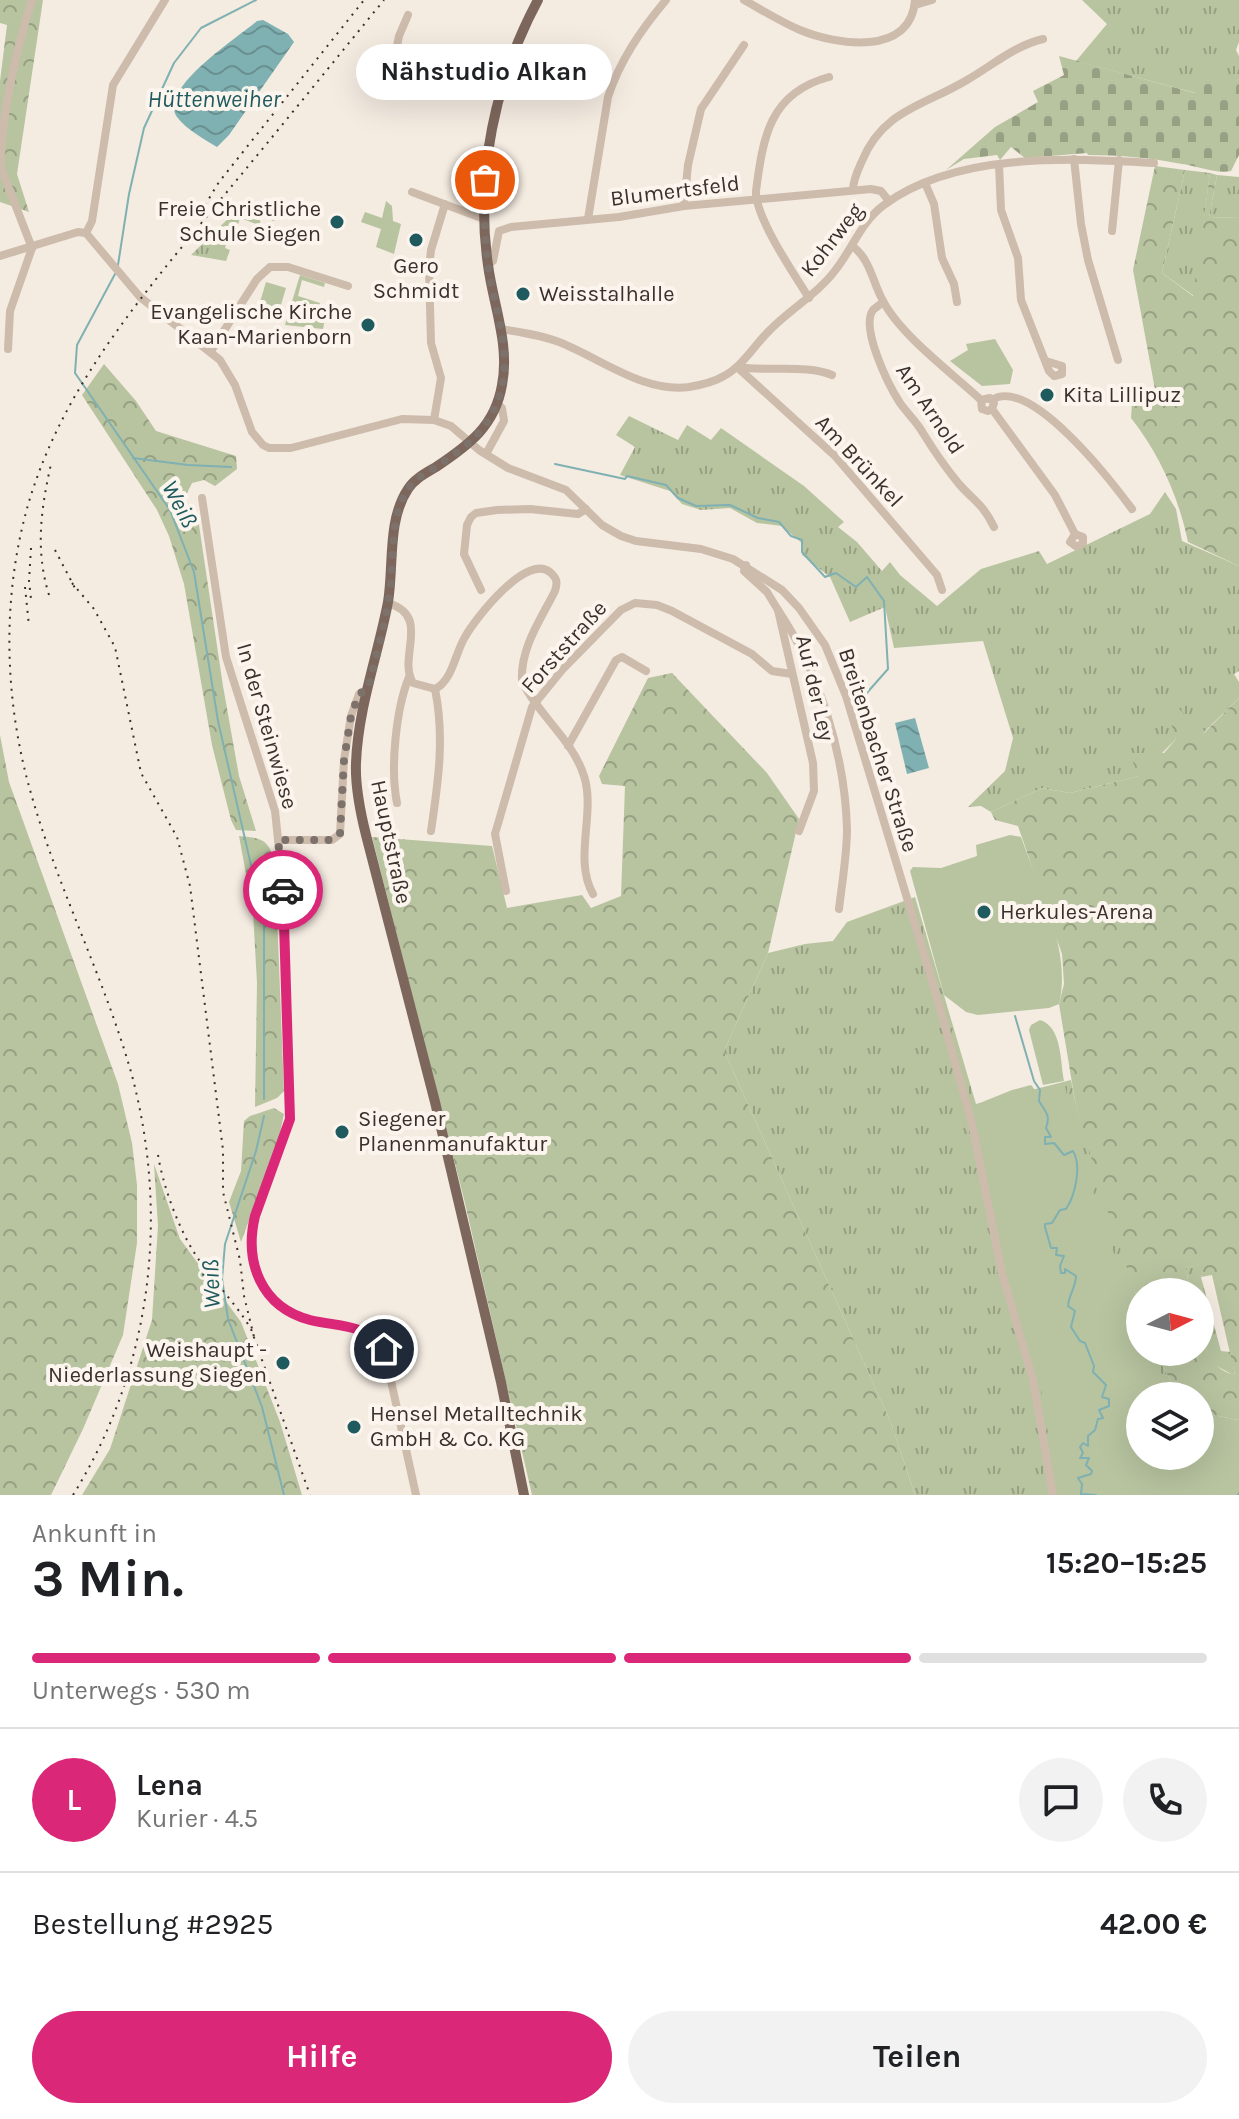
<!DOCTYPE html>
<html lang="de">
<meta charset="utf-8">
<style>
body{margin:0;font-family:Karla,sans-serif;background:#f2f2f2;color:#202124;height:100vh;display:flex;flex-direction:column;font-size:30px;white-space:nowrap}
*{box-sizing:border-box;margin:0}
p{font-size:26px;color:#757577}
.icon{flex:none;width:44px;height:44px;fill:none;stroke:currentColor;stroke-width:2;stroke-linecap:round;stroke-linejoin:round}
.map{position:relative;height:1495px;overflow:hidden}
.drawer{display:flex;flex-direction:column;background:#fff;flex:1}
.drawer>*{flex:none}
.needle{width:52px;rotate:84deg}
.controls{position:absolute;left:1126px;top:1278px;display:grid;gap:16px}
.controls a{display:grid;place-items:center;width:88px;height:88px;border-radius:50%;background:#fff;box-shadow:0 8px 32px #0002;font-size:40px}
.pin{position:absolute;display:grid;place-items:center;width:68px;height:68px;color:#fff;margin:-34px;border:4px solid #fff;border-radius:50%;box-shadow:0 2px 8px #0007}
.courier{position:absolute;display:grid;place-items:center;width:80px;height:80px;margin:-40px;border:6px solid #db2777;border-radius:50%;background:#fff;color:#222;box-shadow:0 2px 10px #0007}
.bubble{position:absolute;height:56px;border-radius:28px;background:#fff;box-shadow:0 8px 32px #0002;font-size:26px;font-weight:700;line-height:56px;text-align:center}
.headline em{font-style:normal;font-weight:700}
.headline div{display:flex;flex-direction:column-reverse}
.headline{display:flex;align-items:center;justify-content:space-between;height:136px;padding:0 32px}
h1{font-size:52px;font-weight:700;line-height:60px}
.bar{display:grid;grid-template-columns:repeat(4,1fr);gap:12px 8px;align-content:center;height:96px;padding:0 32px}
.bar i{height:10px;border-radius:6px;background:#e0e0e0}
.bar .current{background:#db2777}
.bar p{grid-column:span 4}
.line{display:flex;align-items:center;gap:20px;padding:0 32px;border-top:2px solid #e0e0e0}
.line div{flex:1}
.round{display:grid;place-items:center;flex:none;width:84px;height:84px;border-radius:42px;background:#f2f2f2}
.button{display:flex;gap:16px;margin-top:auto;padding:16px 32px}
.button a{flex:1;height:92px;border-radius:48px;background:#db2777;color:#fff;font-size:32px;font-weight:700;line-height:92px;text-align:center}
.button a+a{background:#f2f2f2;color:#202124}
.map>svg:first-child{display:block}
.grass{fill:url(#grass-tufts)}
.forest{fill:url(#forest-crowns)}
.cemetery{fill:url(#cemetery-stones)}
.green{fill:#b8c4a0}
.water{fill:url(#water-waves)}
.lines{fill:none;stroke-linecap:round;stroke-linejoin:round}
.stream{stroke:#7fb0b2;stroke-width:2}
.minor{stroke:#cdbbac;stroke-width:8}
.major{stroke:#7d675c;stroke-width:10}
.rail{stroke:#3b302b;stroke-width:2;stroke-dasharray:2 6;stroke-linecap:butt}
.done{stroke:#7c716b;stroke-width:8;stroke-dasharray:0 14.4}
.route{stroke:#db2777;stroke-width:10}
.poi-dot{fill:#1f5a5e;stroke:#fbf5ee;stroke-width:3}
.labels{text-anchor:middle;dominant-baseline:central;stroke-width:8;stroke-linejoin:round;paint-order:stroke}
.street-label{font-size:22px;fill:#3b302b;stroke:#fbf5ee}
.poi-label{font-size:22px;fill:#3b302b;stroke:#fbf5ee;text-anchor:start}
.water-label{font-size:24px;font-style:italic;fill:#1f5a5e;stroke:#fbf5ee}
</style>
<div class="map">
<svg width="1239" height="1495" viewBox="0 0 1239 1495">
<defs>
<pattern id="grass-tufts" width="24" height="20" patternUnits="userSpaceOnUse" patternTransform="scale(2)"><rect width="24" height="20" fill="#b8c4a0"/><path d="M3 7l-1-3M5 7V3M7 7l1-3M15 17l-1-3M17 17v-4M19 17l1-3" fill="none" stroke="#97a083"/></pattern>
<pattern id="forest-crowns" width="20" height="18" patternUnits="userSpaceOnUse" patternTransform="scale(2)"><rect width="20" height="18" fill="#b8c4a0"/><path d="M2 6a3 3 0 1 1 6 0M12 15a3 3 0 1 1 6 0" fill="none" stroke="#97a083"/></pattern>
<pattern id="cemetery-stones" width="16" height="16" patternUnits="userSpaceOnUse" patternTransform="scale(2)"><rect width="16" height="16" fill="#b8c4a0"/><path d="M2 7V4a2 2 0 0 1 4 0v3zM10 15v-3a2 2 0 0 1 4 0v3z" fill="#97a083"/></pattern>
<pattern id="water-waves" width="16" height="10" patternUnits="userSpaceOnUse" patternTransform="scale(2)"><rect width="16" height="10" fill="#7fb0b2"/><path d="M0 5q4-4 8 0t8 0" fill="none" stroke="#699091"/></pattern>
</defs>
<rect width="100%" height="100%" fill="#f4ebe1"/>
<g class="grass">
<polygon points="1082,0 1239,0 1239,42 1236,50 1239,56 1239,79 1224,87 1196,93 1076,61 1107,24"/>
<polygon points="1185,170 1210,173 1194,296 1162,273"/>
<polygon points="1217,175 1239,177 1239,218 1209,217"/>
<polygon points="240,207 275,219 274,221 259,216 261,226 240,218 235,235 229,234 225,248 230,250 226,261 191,255"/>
<polygon points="629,416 678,440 687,425 711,440 721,428 804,486 844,522 838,527 857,542 882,571 890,562 900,575 937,606 981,569 1039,551 1047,564 1150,514 1165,492 1176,509 1182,541 1239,566 1239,671 1234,674 1239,682 1239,698 1203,733 1174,705 1176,739 1139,776 1070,793 1042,788 991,812 981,806 968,807 1005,771 1013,738 983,641 894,648 885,607 850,622 830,577 802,555 803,544 782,526 757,523 730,508 701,510 682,504 670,491 620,475 635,447 616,435"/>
<polygon points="915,897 976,1104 1071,1080 1075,1101 1140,1307 1140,1352 1156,1352 1172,1384 1183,1396 1140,1396 1140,1456 1200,1456 1200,1409 1208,1414 1239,1420 1239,1495 915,1495 891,1423 724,1051 768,953 805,944 833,941 847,922"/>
<polygon points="1206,1262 1201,1277 1221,1351 1231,1352 1235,1376 1211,1363 1200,1334 1200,1292 1190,1292 1186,1268"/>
</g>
<g class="forest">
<polygon points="0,0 43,0 17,174 29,212 0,202 0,81 7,25 0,23"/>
<path d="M1155,166L1185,170L1162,273L1193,296L1210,173L1217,175L1209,217L1239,218V566L1188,542C1179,498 1159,453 1131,418L1132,403L1156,395L1133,270Z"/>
<polygon points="104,364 136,401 156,431 236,456 237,469 215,486 204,480 192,483 185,497 199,525 223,686 239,776 256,831 236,830 231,820 212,745 184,584 169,536 157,510 82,395"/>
<polygon points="672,673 767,773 799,819 768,953 724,1051 891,1423 915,1495 532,1495 464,1199 372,837 492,846 507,908 582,895 591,908 621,896 625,786 602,784 599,776 648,678"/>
<path d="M1239,698V1420L1208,1414L1200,1409V1396H1183L1172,1384L1156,1352H1200V1334C1208,1355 1212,1369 1235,1375L1212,1275L1201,1277L1205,1263L1186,1268L1190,1292H1140V1307L1099,1185L1075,1101L1059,1004L1064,984L1062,954L1018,826L995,820L991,812L1042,788L1070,793L1139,776L1129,753H1164L1176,739L1166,708L1174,704L1204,733Z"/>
<polygon points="0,735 9,782 118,1084 132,1143 137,1185 137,1243 123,1335 83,1429 51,1495 0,1495"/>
<path d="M239,836C261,838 269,839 275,863L284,1091L277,1098L255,1107L257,983L253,912Z"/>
<polygon points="274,1108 284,1114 278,1143 241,1242 229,1202 241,1171 244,1121 250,1116"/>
<polygon points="154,1164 180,1239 241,1322 280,1422 302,1495 82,1495 110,1449 152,1320 158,1226"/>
</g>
<path class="cemetery" d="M1059,56L1195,93L1202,77L1219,88L1239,79V155L1231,171C1216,174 1198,166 1182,164C1152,158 1119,155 1088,155L1087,153L1025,158L1011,147L1000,160L997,155L964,159L946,170L995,127L1038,102L1033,91L1064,75Z"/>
<g class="green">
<polygon points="386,201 392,206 393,221 401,224 394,254 376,247 381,229 361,222 365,212 382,218"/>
<polygon points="300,275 325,283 324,287 302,280 298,296 320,303 318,310 326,313 323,329 285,325"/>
<polygon points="266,282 286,288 277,318 257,312"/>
<polygon points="995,339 1013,370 1010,384 982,386 950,361 968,350 966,344"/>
<path d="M1010,835L1021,837C1039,888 1072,950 1059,1004L1049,1008L978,1015L966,1012L944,995L910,871L913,867L941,868L977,856L976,845Z"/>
<path d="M1040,1020C1062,1027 1060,1060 1064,1081L1043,1085L1029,1030L1031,1025Z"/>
<polygon points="1031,1085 1039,1095 1065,1085 1071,1118 1083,1162 1140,1330 1140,1352 1148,1352 1176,1396 1140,1396 1140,1456 1200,1456 1200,1414 1213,1420 1239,1423 1239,1495 1058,1495 1041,1389 1006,1278 970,1107 1012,1090"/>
</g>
<g class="water">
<path d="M263,20L288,34L294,42L229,135L217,147C204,139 186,129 177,117C157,89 239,37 257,21Z"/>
<polygon points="915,718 929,768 907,774 895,723"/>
</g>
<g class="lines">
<g class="stream">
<polyline points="118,265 129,194 144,128 174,63 201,28 256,0"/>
<polyline points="115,274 77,345 75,373 170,510 194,572 218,721 264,922 264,1099"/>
<polyline points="133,458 188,465 231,467"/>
<polyline points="555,464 625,479 627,476 666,485 678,498 696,506 730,505 758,518 779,522 791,536 802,540 802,552 825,577 836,573 856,587 867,577 884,601 888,669 865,695"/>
<path d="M1015,1016L1034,1081L1040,1090L1039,1101C1045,1111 1051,1115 1046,1128L1051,1137H1045V1144L1054,1143L1064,1155L1073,1151C1082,1166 1075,1196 1066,1209L1060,1210L1052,1223L1045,1224V1227L1051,1248H1057L1056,1255L1064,1256L1060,1266L1061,1273H1065V1269L1076,1276C1076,1287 1069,1294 1068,1306L1075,1311L1071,1327L1080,1341L1085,1343L1094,1366L1093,1372L1106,1385L1102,1397L1109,1399V1406L1099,1410L1103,1418L1098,1419L1095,1430L1088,1436V1446L1083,1443L1080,1447L1083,1453L1080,1458H1089L1086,1465L1092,1471L1091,1474L1078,1478L1082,1484L1081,1494L1096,1495"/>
<polyline points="264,1116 256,1151 225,1244 222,1279 228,1319 262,1407 284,1495"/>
<polyline points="1238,1495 1239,1493"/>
</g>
<g class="minor">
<path d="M744,0C762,10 781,22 800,30C836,45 911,57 915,0"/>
<polyline points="915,5 932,0"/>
<polyline points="408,15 399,36 395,56 501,94"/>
<polyline points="1074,159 1081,224 1088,260 1118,360"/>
<polyline points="999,165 1001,210 1018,258 1021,300 1049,371 1054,376 1062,374 1062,366 1046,361"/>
<polyline points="925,183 934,204 942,258 954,284 957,302"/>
<path d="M853,190C853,180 858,170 862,161C883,110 924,106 967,80C993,65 1014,46 1043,39"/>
<polyline points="412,192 484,219"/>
<polyline points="684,206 688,165 701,109 744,45"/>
<path d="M588,219L608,97C620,60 641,30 666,0"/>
<polyline points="1112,231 1119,160"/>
<polyline points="86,233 140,297 220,360 235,385 252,432 263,445 269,448 291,448 402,419 434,420 451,426 479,450 508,468 566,490 602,525 621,536 636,541 701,549 733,559 782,590 799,608 825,645 846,696 936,994 972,1124 1002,1273 1033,1380 1053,1495"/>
<polyline points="86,233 92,221 113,85 165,0"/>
<path d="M852,246C869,257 873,282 882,299C899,334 952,373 981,400L982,409L988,411L992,409L994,403L990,398L981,400"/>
<path d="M32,248L1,168C0,120 17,46 32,0"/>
<polyline points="0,256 78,232 86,233"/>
<polyline points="488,265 493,261 499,231 511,227 619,217 684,206 871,189 881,191 889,201"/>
<path d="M809,298C794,274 755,217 756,191C763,138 769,93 829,77"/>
<path d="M883,302C881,304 875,308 873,310C860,328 889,386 900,403C907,413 917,422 923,433C934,451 945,467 959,484C974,501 983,504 994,527"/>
<path d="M500,329C520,332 540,335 559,342C600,358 643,393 689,387C701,385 714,382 724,376C743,366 755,344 771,329C792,308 819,293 837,268C853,247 862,221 884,205C955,152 1070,158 1154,163"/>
<polyline points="8,349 10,311 32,248"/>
<polyline points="211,351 257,279 270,267 288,267 348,286"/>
<polyline points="737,367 835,456 937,575 942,590"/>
<path d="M738,367C767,372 808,364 832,375"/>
<path d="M992,400C1030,375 1112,482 1132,509"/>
<polyline points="992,409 1055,495 1075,534 1083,537 1083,543 1077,547 1070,542 1075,534"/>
<polyline points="434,420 441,378 431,343 429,268 431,250 445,204"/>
<polyline points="486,454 504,421 502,408 497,403"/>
<path d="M202,498L226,657L275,811L283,886L290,1119L255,1216C243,1262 262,1307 310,1320C339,1327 365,1322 384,1349L416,1495"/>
<polyline points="746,565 744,571 767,592 778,610 813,763 814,791 799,831"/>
<polyline points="481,590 464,554 467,525 471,517 476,513 497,510 530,509 578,514 586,509"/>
<path d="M388,603C432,616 397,657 413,683L435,689C453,680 455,653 465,637C475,619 529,549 552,574C558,580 557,584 555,591C541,619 520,648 522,681C538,715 573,740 584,776C596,813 573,859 593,894"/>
<path d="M778,610C819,671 845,755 847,829C847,855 842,883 839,909"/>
<polyline points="568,746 616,660 622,657 646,671"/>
<path d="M397,803C390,768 396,709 409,677"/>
<path d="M431,831C438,783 445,738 435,689"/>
<polyline points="278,840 332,840 340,834 344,760 351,716 359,694 368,689"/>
<polyline points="506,891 495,834 532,707 562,670 621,610 635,603 657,605 672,611 752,654 772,671 792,674"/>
</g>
<path class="major" d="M524,1495L501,1382L435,1102L366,835C360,811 355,787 356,763C358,708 378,655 388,602C394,566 387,520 408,489C414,479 426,473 436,467C469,445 495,426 502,385C510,344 493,304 488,265C475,175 495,80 538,0"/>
<g class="rail">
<polyline points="205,205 219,182 364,0"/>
<polyline points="31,548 29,581 31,599"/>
<polyline points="55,550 76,590"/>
<polyline points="72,583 94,609 115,647 141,773 177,837 190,886 223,1150 223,1192 240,1260 244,1296 255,1341"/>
<polyline points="25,587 29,626"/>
<path d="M49,595C35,550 41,509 51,464"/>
<path d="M158,1155C163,1186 178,1227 195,1254C212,1280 235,1302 251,1329L310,1495"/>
<path d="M73,1495C152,1368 170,1215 131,1072C102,971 52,877 26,775C4,687 3,593 28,505C63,385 144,294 221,199C276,133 330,66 384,0"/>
</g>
</g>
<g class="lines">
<path class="done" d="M283,890L278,840H332L340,834L344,760L351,716L359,694L368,689C376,656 386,622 390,588C394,557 390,520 406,492C412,481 424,474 434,468C467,447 493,427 502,386C511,346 493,305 488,265C484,237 484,208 485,180"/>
<path class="route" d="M283,890L290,1119L255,1216C244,1262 261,1307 310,1320C339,1327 365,1323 384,1349"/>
</g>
<g class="poi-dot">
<circle cx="337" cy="222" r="8"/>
<circle cx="416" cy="240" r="8"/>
<circle cx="523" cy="294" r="8"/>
<circle cx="368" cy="325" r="8"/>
<circle cx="1047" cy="395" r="8"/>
<circle cx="984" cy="912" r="8"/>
<circle cx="342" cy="1132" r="8"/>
<circle cx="283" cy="1363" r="8"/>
<circle cx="354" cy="1427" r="8"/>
</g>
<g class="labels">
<g class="street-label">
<text transform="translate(675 191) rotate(-7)">Blumertsfeld</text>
<text transform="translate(832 240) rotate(-52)">Kohrweg</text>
<text transform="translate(930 409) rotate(56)">Am Arnold</text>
<text transform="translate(859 461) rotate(47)">Am Brünkel</text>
<text transform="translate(564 647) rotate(-48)">Forststraße</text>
<text transform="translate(815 688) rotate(77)">Auf der Ley</text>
<text transform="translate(267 726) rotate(74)">In der Steinwiese</text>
<text transform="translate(878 750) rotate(72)">Breitenbacher Straße</text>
<text transform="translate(391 842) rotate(78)">Hauptstraße</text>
</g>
<g class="poi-label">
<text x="321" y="209" text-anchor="end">Freie Christliche<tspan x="321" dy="25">Schule Siegen</tspan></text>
<text x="416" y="266" text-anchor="middle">Gero<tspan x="416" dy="25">Schmidt</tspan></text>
<text x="539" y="294">Weisstalhalle</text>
<text x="352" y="312" text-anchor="end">Evangelische Kirche<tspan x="352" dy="25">Kaan-Marienborn</tspan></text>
<text x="1063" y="395">Kita Lillipuz</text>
<text x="1000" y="912">Herkules-Arena</text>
<text x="358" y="1119">Siegener<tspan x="358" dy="25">Planenmanufaktur</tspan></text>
<text x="267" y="1350" text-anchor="end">Weishaupt -<tspan x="267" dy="25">Niederlassung Siegen</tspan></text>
<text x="370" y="1414">Hensel Metalltechnik<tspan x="370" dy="25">GmbH &amp; Co. KG</tspan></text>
</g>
<g class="water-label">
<text x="214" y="99">Hüttenweiher</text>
<text transform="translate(180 504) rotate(62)">Weiß</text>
<text transform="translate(211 1284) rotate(-92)">Weiß</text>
</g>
</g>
</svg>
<div class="controls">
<a><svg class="needle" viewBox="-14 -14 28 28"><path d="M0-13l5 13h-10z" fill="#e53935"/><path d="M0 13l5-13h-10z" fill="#757577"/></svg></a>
<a><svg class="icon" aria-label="layers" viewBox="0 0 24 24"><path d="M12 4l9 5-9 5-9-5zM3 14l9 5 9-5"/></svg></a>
</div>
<div class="pin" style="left:485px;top:180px;background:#ea580c"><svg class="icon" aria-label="bag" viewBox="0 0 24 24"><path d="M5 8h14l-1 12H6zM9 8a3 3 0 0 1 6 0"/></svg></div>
<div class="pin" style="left:384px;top:1349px;background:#1f2937"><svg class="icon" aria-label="home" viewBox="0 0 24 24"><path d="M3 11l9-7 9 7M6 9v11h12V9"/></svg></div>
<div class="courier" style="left:283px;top:890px"><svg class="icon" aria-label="car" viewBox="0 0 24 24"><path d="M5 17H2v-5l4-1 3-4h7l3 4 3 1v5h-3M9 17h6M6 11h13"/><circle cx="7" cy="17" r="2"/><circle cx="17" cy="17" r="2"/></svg></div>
<div class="bubble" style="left:356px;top:44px;width:256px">Nähstudio Alkan</div>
</div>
<section class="drawer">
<div class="headline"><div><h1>3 Min.</h1><p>Ankunft in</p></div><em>15:20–15:25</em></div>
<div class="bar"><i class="current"></i><i class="current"></i><i class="current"></i><i></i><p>Unterwegs · 530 m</p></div>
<div class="line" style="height:144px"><b class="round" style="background:#db2777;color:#fff">L</b><div><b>Lena</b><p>Kurier · 4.5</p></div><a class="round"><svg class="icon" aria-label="chat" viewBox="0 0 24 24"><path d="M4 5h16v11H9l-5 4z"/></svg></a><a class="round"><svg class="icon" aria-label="phone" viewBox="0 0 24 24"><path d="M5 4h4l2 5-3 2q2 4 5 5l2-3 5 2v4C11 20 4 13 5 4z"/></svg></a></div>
<div class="line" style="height:104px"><div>Bestellung #2925</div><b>42.00 €</b></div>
<div class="button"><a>Hilfe</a><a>Teilen</a></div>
</section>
